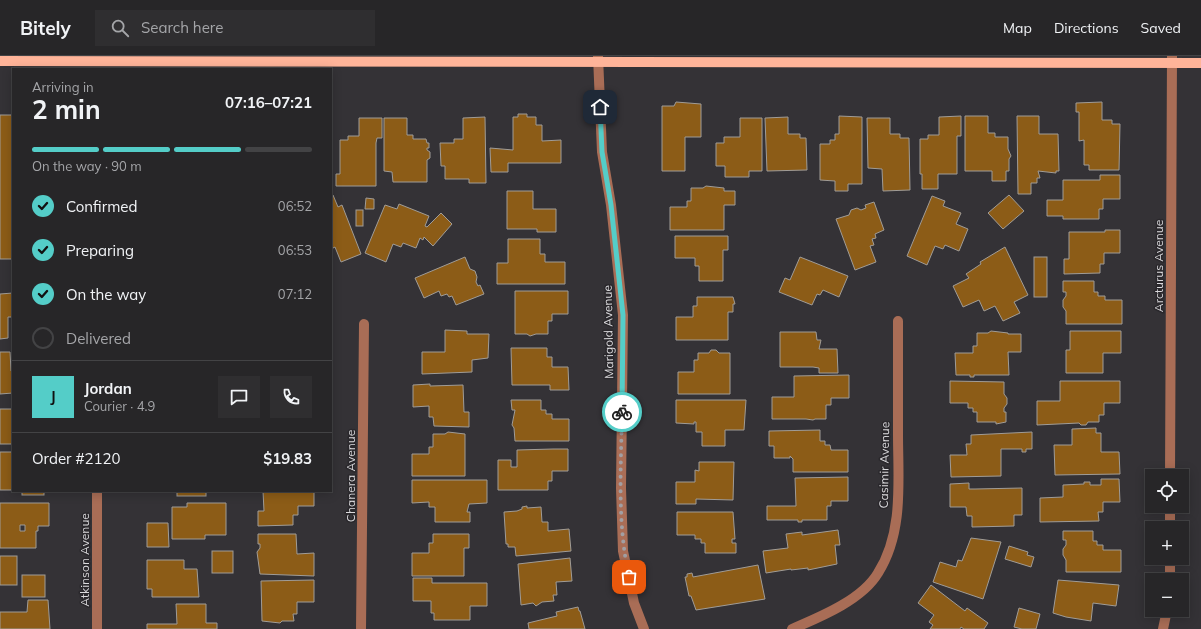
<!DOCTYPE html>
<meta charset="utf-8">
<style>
body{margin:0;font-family:Mulish,sans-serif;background:#2f2e30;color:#f1f3f6;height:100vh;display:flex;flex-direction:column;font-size:15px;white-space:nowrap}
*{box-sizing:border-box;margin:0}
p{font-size:13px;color:#a4a5a8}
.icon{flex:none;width:22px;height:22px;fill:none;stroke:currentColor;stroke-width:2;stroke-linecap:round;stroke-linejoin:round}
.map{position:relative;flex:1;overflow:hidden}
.details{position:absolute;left:12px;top:12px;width:320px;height:424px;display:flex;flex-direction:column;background:#272628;border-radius:0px;box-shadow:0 2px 10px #0003,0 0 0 1px #434345}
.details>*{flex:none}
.controls{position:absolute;left:1145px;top:413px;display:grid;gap:8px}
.controls a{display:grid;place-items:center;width:44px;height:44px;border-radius:0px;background:#272628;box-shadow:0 2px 10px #0003,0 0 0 1px #434345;font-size:20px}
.pin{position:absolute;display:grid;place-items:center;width:34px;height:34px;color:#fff;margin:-17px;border-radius:8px;box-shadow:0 2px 6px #0006}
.courier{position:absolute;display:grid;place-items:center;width:40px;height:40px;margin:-20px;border:3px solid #54cdc8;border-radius:50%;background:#fff;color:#222;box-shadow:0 1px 5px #0007}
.head em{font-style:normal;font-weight:700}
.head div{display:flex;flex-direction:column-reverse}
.head{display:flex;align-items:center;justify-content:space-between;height:68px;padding:0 20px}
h1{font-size:26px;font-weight:700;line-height:30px}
.bar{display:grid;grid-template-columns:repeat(4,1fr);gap:6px 4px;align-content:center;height:48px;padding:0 20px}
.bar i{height:5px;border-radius:3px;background:#434345}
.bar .selected{background:#54cdc8}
.bar p{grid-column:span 4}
.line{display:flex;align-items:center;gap:10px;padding:0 20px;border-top:1px solid #434345}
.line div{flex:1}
.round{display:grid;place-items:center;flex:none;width:42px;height:42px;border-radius:0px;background:#2f2e30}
ol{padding:0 20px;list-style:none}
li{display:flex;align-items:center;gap:12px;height:44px}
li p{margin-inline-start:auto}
li .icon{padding:4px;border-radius:50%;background:#54cdc8;color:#111;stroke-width:4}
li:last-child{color:#a4a5a8}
li i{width:22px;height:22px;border:2px solid #434345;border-radius:50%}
header{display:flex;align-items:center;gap:24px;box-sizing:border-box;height:56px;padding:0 20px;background:#272628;border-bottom:1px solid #434345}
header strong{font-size:19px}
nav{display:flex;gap:22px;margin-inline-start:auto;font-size:14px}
.search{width:280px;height:36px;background:#2f2e30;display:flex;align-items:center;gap:10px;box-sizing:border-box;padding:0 14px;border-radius:0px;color:#a4a5a8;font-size:15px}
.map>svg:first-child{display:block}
.building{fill:#8c5c17;stroke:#a09c97;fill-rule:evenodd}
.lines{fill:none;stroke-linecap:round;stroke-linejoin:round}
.minor{stroke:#a96d56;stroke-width:10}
.major{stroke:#ffb499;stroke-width:10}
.done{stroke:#a19fa3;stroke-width:4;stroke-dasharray:0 7.2}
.route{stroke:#54cdc8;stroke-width:5}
.labels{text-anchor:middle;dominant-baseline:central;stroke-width:3;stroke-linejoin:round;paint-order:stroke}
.street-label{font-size:12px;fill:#dbdadd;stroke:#2a282c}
</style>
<header>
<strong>Bitely</strong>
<div class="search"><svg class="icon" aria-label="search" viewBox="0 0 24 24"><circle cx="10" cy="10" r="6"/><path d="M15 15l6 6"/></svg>Search here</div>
<nav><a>Map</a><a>Directions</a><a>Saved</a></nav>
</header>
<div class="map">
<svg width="1201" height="573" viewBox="0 0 1201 573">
<rect width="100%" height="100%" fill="#343236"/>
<g class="building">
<polygon points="676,46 701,48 701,81 685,81 685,115 662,115 662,50 674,50"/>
<polygon points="1102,46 1102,64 1112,64 1112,68 1120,68 1119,114 1089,114 1089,109 1084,109 1084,84 1079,85 1079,56 1076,56 1076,47"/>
<polygon points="518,58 527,58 527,61 536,61 536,69 542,69 542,85 561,84 561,107 508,107 508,116 491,116 490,92 513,94 513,61 518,61"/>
<rect x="0" y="59" width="13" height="144"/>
<polygon points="839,60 862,61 862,128 848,128 848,135 835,135 835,125 820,124 820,88 830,88 830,84 835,84 835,78 839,78"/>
<polygon points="961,60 961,80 957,80 957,118 938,118 938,133 922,133 922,118 920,118 920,83 928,83 928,79 939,79 939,61"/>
<polygon points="965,60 988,60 988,77 995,77 995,81 1008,81 1008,93 1011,100 1009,103 1009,115 1006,115 1006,125 992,125 992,115 965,115"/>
<polygon points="1017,60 1039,60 1039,78 1058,78 1059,115 1056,115 1056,117 1038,115 1040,122 1037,122 1037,127 1031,127 1031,138 1018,138"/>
<polygon points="485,61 486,127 469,127 469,123 445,123 445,110 441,110 440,87 454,87 454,83 463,83 463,62"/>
<polygon points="788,61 788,78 800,78 800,82 806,82 807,114 767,115 765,62"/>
<polygon points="359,62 382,62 382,82 377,82 376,87 376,130 336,130 336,118 340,118 340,84 348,84 348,80 359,80"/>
<polygon points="384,62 407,62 407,79 413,79 413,83 426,83 427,87 429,87 429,92 427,92 427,94 430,96 430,102 427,104 427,126 393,126 392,116 384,115"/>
<polygon points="740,62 762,62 762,115 749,115 749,121 725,121 725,110 716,110 716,87 724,87 724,81 740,81"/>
<polygon points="867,62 890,62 890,78 900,78 900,82 909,82 910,134 883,135 882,113 868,112"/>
<polygon points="1100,119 1120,119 1120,143 1103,143 1103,153 1099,153 1099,163 1063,163 1063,160 1047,160 1047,144 1063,144 1063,124 1100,124"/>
<polygon points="706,130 724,132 724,135 735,135 735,149 724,149 724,174 670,174 670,151 687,151 687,145 691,145 691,132 703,132"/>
<polygon points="507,135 533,135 533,153 556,153 556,176 537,176 537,173 507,173"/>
<polygon points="333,139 338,151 342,149 361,198 341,206 335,191 331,193 331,140"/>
<polygon points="1009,139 1024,155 1003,173 988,157"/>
<polygon points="932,140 945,145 943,150 961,157 956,168 968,173 959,195 945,189 943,193 935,190 927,209 907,200"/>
<polygon points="366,142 374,143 374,153 365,153"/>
<polygon points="874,146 884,174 875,178 876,182 872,183 874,189 870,190 876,206 855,214 836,163 849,159 851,154 857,152 861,154 866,152 865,149"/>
<polygon points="399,148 429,160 425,170 427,171 441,157 452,168 433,190 424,181 423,184 420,182 416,192 403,187 401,191 393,188 386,206 365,197 385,149 397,153"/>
<rect x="356" y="154" width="7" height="16"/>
<polygon points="1105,174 1120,174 1120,197 1104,197 1104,208 1100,208 1100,217 1064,218 1064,203 1069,203 1069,176 1105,176"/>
<polygon points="675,180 728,180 728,194 723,194 723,225 699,225 699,210 695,210 695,202 675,202"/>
<polygon points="508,183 540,183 540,198 545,198 545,206 565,206 565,228 497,228 497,207 508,207"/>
<polygon points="1005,191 1028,239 1014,246 1020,257 1003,265 995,250 984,255 979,244 963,251 953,230 969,222 966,218 981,208 980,206"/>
<polygon points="465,201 470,213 475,215 477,221 476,226 478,230 480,229 484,238 456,249 452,240 449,241 447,238 441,240 439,235 424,242 415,222"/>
<polygon points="800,201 848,220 839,241 823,234 820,239 817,238 812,249 779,236 785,222 790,224"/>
<rect x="1034" y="201" width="13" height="40"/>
<polygon points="1063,225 1094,225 1094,236 1098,236 1098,240 1105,240 1105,244 1122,244 1122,268 1066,268 1066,255 1063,251 1063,244 1066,240 1066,236 1063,236"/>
<polygon points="515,235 568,235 568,258 552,258 552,265 548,265 548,278 536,278 530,280 527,278 515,278"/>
<polygon points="13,237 13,261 8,261 8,282 0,283 0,238"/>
<polygon points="697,241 733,241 735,248 733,248 733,256 728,256 728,284 676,284 676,261 693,261 693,250 697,250"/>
<polygon points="445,274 467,275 467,278 489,278 488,302 472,304 472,316 422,318 422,296 445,296"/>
<polygon points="991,275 1008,277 1008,278 1021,278 1021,296 1008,296 1009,319 974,319 974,321 970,321 970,319 956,319 955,297 973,297 973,290 977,290 977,277 988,277"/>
<polygon points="1070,275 1121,275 1121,297 1103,297 1103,317 1066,317 1066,294 1070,294"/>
<polygon points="780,276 816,276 817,284 821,284 819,293 837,293 838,317 819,317 819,312 813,311 780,311"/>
<polygon points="511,292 547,292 547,301 552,301 552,311 568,311 569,334 550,334 550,329 512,329"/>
<polygon points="711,294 716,294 719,297 730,297 730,338 678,338 678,316 694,316 694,304 698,304 698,297 709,297"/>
<polygon points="0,296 10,296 11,315 13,315 13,337 0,338"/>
<polygon points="849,319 849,342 831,342 831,349 826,349 826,363 815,363 813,364 806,363 772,363 772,341 794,341 794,320"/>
<polygon points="950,325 1004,326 1004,338 1007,342 1007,348 1004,352 1004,356 1006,356 1006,366 996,368 996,366 977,366 977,356 973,356 973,352 968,352 968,347 950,347"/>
<polygon points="1060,325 1120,325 1120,347 1104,347 1104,359 1099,359 1099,366 1088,366 1086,369 1081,369 1079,367 1037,369 1037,345 1060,345"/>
<polygon points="430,328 430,330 463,329 464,356 469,356 469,371 434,370 433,361 429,361 429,350 413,351 413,329"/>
<polygon points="511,344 541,344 541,354 546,354 546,358 552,358 552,363 569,363 569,385 515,385 514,372 512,369 515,354 512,354"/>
<polygon points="676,344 746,344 744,374 725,374 725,390 702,390 702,376 696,376 696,366 694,366 694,368 676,367"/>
<rect x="0" y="353" width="13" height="35"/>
<polygon points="1096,372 1096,377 1101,377 1101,396 1119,396 1120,418 1055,419 1054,389 1072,389 1072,373"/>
<polygon points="820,374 820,385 825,385 825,389 830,389 831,394 848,394 848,416 793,416 793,403 790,400 790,402 774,402 774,390 769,390 769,375"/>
<polygon points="448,376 465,378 465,420 412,420 412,398 429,398 429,391 433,391 433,378 445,378"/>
<polygon points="1032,376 1032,393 1026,393 1026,396 1022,396 1022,393 1001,393 1001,420 951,421 950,399 967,399 966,388 971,388 971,379"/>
<polygon points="553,393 568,393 568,415 552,415 552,425 548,425 548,434 498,434 498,404 511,404 511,411 517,411 517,394"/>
<polygon points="0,396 12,396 13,434 0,434"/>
<polygon points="699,406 734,406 733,444 696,443 696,448 676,448 676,426 695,426 695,414 699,415"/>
<polygon points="848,421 848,445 831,445 831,450 827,450 827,464 802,464 802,466 798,466 798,464 767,464 767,450 796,450 795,422"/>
<polygon points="1101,423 1119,423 1120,446 1103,446 1103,456 1098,456 1099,465 1040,466 1040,442 1063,441 1063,429 1084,428 1084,426 1090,426 1090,429 1101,429"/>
<polygon points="412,424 487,424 487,447 469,448 467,456 470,456 470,466 435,466 435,451 429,451 429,446 412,447"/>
<polygon points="969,427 969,433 975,433 1022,432 1022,459 1014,459 1014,470 972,471 972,460 967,460 966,451 950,451 950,428"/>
<rect x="22" y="435" width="22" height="4"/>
<rect x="177" y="435" width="29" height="5"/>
<polygon points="263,435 314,435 314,450 298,450 298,459 293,459 293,469 258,470 258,455 264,455"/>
<path d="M0,447H49V470H38V475H36V492H0ZM20,469H25V475H20Z"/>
<polygon points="187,447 226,447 226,479 205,479 205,483 172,483 172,451 187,451"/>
<polygon points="527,450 527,452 541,451 542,466 548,466 548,475 569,473 571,495 516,500 515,491 508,491 508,488 506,488 504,456 517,455 522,453 522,451"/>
<polygon points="677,456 733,456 735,483 732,483 732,487 736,487 736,497 705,497 705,487 701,487 701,483 695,483 695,479 677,479"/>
<polygon points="147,467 168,467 169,491 147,491"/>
<polygon points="838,474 840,489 835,489 837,508 808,514 808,512 791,514 791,513 766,517 763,495 788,492 786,478 802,476 802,479"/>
<polygon points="1063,475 1093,475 1093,485 1097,485 1097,489 1103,489 1103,494 1121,494 1121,516 1066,516 1066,504 1063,499 1063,493 1066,489 1066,484 1063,484"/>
<polygon points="258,478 296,478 297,498 314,497 314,520 260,518 257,496 260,492 260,488 258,488"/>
<polygon points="433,478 469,478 469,492 464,492 464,520 412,520 412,497 429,497 429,487 433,487"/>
<polygon points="971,482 1001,486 983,543 933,526 940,506 956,511 958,504 962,505"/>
<polygon points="1009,490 1028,496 1027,499 1034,501 1031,511 1005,503"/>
<rect x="212" y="495" width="21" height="22"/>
<rect x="0" y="500" width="17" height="29"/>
<polygon points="570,502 572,525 556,526 557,539 553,539 554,545 542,546 536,550 533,547 521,549 518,508"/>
<polygon points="147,504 184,504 184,513 197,513 199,541 152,541 152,533 147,533"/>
<polygon points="758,509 765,543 696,554 691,540 689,540 685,521 687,521 687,518 692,517 693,521"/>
<rect x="22" y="519" width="23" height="22"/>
<polygon points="413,522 432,522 432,527 487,527 487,550 470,550 470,564 434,564 434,557 431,557 431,545 413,545"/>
<polygon points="314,524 314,546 297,546 297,558 293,558 294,565 282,565 280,567 262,565 261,525"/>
<polygon points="1058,524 1119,529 1116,550 1093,547 1091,565 1066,561 1053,557"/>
<polygon points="931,529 965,555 967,552 988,567 984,573 964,573 961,571 960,573 930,573 933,569 929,566 934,559 918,547"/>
<polygon points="28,544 48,544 50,573 0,573 0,556 27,556"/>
<polygon points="176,548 206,548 206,567 217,567 217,573 147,573 147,568 177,568"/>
<polygon points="578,551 579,555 580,555 585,573 529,573 528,567 557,560 556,556"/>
<polygon points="1019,552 1040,558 1036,573 1022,573 1014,571"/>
</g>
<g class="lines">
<g class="minor">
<polyline points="598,0 602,96 611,149 623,259 621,432 623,495 634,547 644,573"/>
<polyline points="1170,420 1172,0"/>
<polyline points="97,435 97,573"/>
<polyline points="1170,472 1170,450"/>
<polyline points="1170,524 1170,502"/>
<polyline points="361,573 364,268"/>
<path d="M792,573C820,561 862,544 878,517C904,476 898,424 898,378C898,340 898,303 898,265"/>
<polyline points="1163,573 1167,554"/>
</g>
<polyline class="major" points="0,5 1201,7"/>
</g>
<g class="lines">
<path class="done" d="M622,356C621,411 617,467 629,521"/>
<polyline class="route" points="600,51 602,96 611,149 623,259 622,356"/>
</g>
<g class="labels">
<g class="street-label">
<text transform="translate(1158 210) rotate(-90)">Arcturus Avenue</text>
<text transform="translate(608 276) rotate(-91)">Marigold Avenue</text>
<text transform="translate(884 409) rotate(-89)">Casimir Avenue</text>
<text transform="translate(350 420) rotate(-90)">Chanera Avenue</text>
<text transform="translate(84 504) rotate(-90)">Atkinson Avenue</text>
</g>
</g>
</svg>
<div class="controls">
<a><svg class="icon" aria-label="locate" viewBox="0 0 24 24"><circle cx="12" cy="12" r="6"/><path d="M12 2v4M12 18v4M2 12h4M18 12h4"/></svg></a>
<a>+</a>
<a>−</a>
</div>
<div class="pin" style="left:629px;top:521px;background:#ea580c"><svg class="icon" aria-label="bag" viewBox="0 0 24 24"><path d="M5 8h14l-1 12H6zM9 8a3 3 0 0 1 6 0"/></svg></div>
<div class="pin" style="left:600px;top:51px;background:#1f2937"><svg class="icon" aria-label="home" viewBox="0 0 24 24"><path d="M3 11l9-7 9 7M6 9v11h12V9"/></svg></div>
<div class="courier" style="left:622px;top:356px"><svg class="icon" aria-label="bike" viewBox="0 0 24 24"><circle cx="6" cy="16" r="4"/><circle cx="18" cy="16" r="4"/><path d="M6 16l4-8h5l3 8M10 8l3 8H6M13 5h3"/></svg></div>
<section class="details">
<div class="head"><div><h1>2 min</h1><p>Arriving in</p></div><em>07:16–07:21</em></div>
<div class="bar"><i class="selected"></i><i class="selected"></i><i class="selected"></i><i></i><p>On the way · 90 m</p></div>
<ol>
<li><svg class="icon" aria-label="check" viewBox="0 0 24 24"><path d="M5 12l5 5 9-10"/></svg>Confirmed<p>06:52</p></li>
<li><svg class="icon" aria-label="check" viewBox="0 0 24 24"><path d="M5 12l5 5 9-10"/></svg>Preparing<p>06:53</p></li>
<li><svg class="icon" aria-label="check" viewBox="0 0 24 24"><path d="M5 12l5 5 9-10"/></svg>On the way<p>07:12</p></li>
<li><i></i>Delivered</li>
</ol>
<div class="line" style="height:72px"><b class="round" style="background:#54cdc8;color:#111">J</b><div><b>Jordan</b><p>Courier · 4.9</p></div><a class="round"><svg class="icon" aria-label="chat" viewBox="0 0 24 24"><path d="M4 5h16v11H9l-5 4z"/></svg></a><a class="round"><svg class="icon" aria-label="phone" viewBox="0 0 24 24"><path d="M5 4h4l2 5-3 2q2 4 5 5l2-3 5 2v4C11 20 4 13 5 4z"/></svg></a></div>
<div class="line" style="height:52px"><div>Order #2120</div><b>$19.83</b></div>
</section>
</div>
